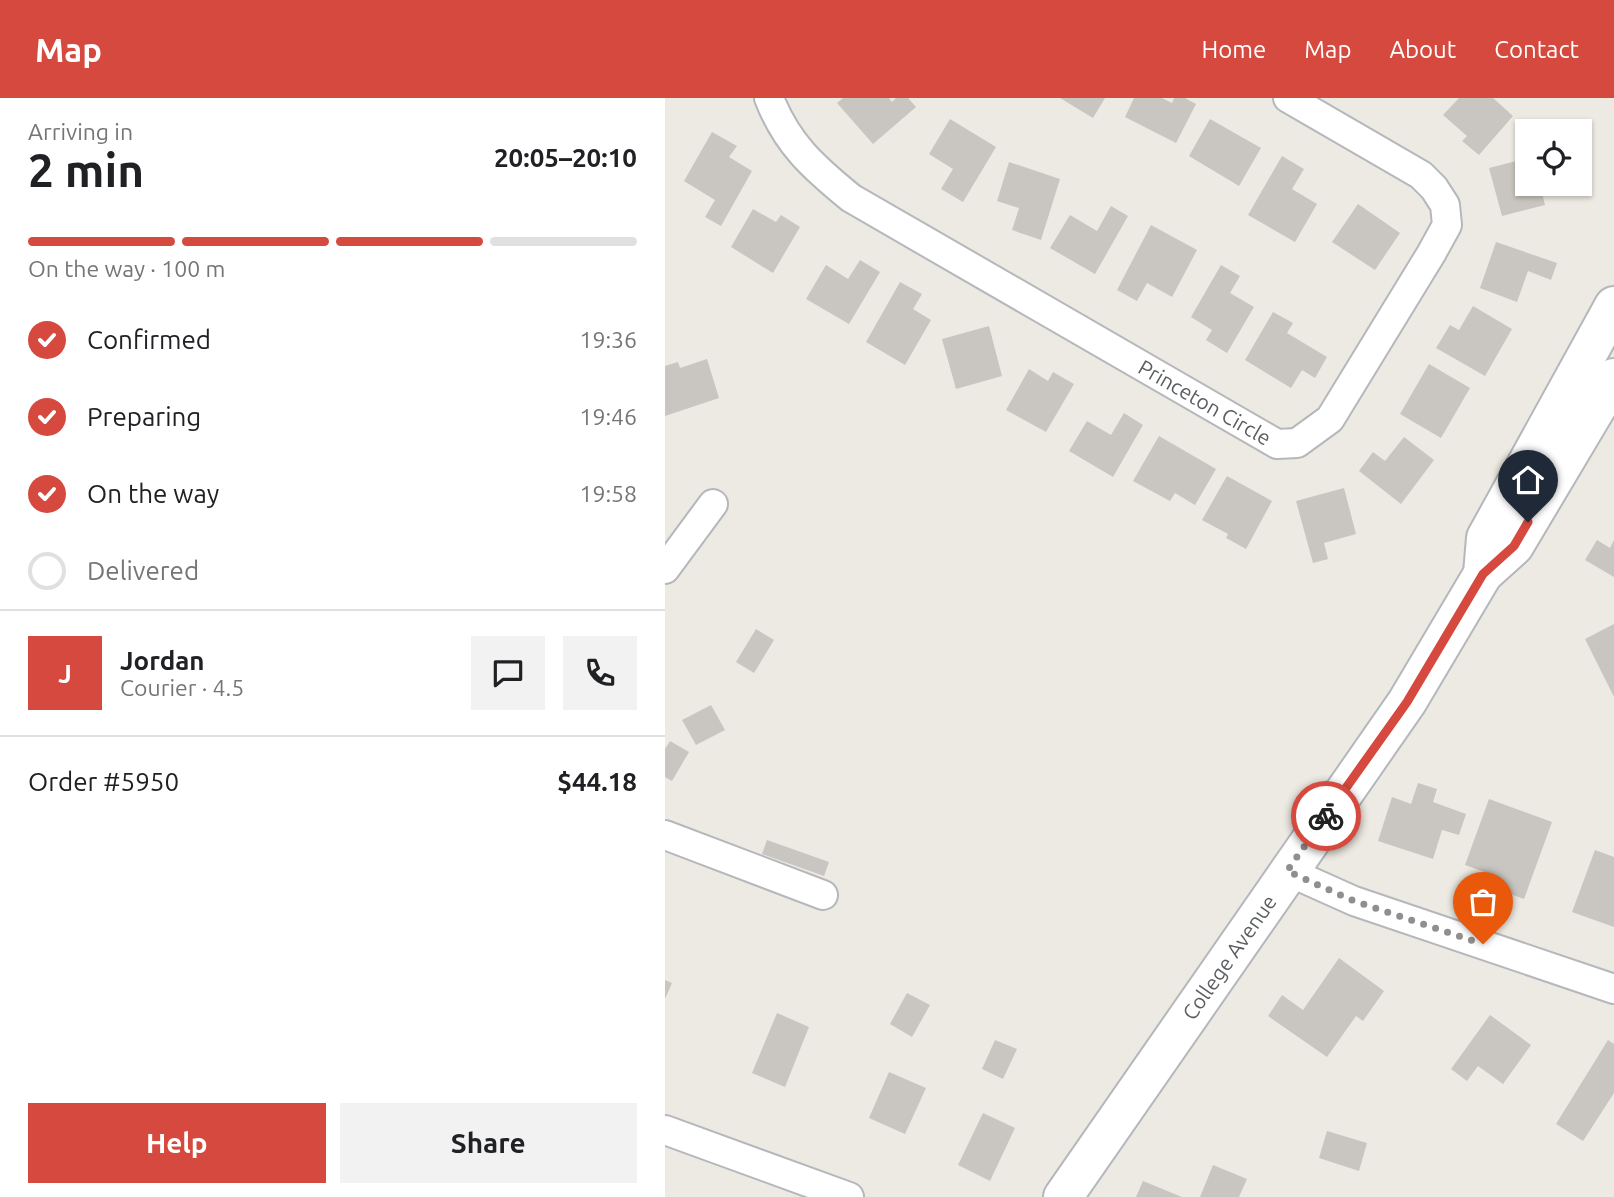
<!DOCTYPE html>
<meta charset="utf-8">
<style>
body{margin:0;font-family:Ubuntu,sans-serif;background:#f2f2f2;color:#202124;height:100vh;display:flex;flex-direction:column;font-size:26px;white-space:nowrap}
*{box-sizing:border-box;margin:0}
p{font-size:23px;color:#757577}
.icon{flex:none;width:38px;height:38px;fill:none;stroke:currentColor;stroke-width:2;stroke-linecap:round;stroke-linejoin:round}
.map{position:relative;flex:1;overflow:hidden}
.details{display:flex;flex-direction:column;background:#fff;width:665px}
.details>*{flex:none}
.tools{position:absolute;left:850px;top:21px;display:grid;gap:14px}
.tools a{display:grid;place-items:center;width:77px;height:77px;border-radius:0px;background:#fff;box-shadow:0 2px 5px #0004;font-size:35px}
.pin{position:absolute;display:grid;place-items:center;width:60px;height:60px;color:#fff;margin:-72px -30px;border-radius:50% 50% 50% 0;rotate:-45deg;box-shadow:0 0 7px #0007}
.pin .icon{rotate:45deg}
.courier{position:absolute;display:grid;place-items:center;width:70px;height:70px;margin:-35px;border:5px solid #d6493e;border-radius:50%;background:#fff;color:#222;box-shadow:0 2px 9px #0007}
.head em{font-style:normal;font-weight:700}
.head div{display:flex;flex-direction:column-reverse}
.head{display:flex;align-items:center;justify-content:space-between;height:119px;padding:0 28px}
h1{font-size:46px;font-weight:700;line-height:52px}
.bar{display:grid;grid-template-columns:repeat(4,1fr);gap:10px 7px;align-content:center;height:84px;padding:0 28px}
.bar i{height:9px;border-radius:5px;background:#e0e0e0}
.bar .selected{background:#d6493e}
.bar p{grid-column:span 4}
.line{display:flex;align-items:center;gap:18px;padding:0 28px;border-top:2px solid #e0e0e0}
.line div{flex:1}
.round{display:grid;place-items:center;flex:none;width:74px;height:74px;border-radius:0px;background:#f2f2f2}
ol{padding:0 28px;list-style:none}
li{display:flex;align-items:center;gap:21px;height:77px}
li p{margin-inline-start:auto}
li .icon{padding:7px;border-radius:50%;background:#d6493e;color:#fff;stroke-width:4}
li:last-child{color:#757577}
li i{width:38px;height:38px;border:4px solid #e0e0e0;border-radius:50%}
.primary-button{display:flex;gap:14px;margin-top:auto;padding:14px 28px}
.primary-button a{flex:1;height:80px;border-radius:0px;background:#d6493e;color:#fff;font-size:28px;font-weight:700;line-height:80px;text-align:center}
.primary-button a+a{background:#f2f2f2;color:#202124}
header{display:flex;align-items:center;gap:42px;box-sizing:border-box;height:98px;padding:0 35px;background:#d6493e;color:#fff}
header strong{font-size:33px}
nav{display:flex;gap:38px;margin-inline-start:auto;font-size:24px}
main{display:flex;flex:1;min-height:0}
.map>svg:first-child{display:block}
.building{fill:#c9c6c1}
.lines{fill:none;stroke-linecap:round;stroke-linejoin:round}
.street-casing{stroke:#b5b8bb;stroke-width:32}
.secondary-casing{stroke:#b4b7bb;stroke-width:42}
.street{stroke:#fff;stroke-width:28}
.secondary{stroke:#fff;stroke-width:38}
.done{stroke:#8e8f8e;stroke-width:7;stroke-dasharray:0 12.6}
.route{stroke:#d6493e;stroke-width:9}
.labels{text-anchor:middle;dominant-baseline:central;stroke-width:7;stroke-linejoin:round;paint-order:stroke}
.street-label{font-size:21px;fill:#5b5e61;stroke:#fff}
</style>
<header>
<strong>Map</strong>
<nav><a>Home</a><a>Map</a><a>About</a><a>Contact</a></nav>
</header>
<main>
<section class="details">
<div class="head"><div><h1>2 min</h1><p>Arriving in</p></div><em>20:05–20:10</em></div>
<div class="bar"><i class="selected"></i><i class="selected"></i><i class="selected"></i><i></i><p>On the way · 100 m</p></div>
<ol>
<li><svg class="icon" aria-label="check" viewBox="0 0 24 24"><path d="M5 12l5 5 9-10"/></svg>Confirmed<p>19:36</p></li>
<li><svg class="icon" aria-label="check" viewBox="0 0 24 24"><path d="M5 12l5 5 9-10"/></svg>Preparing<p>19:46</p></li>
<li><svg class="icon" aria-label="check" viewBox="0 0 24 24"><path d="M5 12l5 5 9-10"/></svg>On the way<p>19:58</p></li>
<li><i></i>Delivered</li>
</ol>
<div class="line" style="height:126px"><b class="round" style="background:#d6493e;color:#fff">J</b><div><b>Jordan</b><p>Courier · 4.5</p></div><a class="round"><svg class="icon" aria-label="chat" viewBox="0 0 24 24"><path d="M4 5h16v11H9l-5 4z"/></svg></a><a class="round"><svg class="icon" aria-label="phone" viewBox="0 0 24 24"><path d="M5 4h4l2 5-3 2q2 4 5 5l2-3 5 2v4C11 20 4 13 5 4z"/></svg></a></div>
<div class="line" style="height:91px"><div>Order #5950</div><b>$44.18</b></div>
<div class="primary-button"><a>Help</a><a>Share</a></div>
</section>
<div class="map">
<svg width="949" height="1099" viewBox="0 0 949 1099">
<rect width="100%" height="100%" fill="#eceae2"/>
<g class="building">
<polygon points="178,0 224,0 227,4 231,0 243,0 251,9 208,46 172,5"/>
<polygon points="395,0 440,0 428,20"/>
<polygon points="469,0 497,0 507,5 509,0 520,0 531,6 511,45 460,19"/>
<polygon points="794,0 828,0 848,18 814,57 797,43 802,38 778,17"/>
<polygon points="285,21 331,49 298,104 276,91 288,71 264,56"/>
<polygon points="545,21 596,50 574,88 524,58"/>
<polygon points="47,34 72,48 64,59 87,73 56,128 40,119 50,102 19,83"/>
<polygon points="617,58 639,71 627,91 652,106 630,144 583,117"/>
<polygon points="863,60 863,86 875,86 880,107 837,118 824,70"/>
<polygon points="344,64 395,81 376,142 347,132 354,110 332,103"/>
<polygon points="693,106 735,135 710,172 667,144"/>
<polygon points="446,108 463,118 430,176 385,150 405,117 432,133"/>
<polygon points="88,111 111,124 116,117 135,129 108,175 66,149"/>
<polygon points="486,127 532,152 507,199 482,185 472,203 452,192"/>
<polygon points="831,144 892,165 886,182 863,173 852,204 815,190"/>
<polygon points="195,162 215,174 184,226 141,201 161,167 183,181"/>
<polygon points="556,167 575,178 565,195 589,209 562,255 541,242 547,232 526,219"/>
<polygon points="235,184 257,196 248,211 266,222 240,267 201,244"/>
<polygon points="808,208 847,231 820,278 771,250 785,227 794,232"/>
<polygon points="608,214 628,225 622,235 662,259 650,280 637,272 626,290 580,262"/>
<polygon points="324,228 337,278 291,291 277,241"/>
<polygon points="42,261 54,300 0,318 0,268 13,264 15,270"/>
<polygon points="764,266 805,290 776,340 735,316"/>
<polygon points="364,271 383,283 388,274 409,286 381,334 341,312"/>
<polygon points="459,315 478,327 448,379 404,353 422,323 446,337"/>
<polygon points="494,338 551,371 530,407 510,395 505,403 468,383"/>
<polygon points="739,339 769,362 736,406 694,373 708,354 720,363"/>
<polygon points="562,378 607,403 581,451 561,440 563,436 537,422"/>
<polygon points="679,390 691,436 659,445 663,461 648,465 631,403"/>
<polygon points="932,442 945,450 949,442 949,479 920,462"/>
<polygon points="949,526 949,599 920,541"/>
<polygon points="91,531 109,542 89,575 71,564"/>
<polygon points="46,607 60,632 31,647 17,622"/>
<polygon points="5,643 24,654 7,683 0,679 0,651"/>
<polygon points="753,685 772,691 768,704 801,716 794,737 777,732 768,761 713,743 727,699 746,706"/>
<polygon points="824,701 887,724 859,801 832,791 836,780 800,767"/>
<polygon points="102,742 164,764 159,778 97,756"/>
<polygon points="930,752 949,759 949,829 907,814"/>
<polygon points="674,860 719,893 698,923 691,918 662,959 603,918 617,897 638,912"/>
<polygon points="0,882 7,885 0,901"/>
<polygon points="242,895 265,907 247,939 225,926"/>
<polygon points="112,915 144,929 120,989 87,975"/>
<polygon points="825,917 866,947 838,986 813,968 802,983 786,971"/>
<polygon points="330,942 352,951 338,981 317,971"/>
<polygon points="943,942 949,946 949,995 918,1043 891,1026"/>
<polygon points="224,974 261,990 240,1036 204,1020"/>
<polygon points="318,1015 350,1030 325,1083 293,1067"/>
<polygon points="662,1033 702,1045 694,1073 654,1060"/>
<polygon points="548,1067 582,1081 574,1099 535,1099"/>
<polygon points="478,1083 517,1099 471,1099"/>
</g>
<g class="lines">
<defs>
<g id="street">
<path d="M104,0C122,46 148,69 186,100L612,346L632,345L665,321L766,156L782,127L780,107L769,90L756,77L623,0"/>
<polyline points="0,471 48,406"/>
<polyline points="0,737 158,797"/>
<polyline points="622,773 689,803 949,891"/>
<polyline points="0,1032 184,1099"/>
</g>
<g id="secondary">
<polyline points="818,476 821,440 949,208"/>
<polyline points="398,1099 742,604 818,476 849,448 949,280"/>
</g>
</defs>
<use href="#street" class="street-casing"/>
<use href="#secondary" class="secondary-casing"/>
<use href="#street" class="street"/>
<use href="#secondary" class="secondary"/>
</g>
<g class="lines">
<polyline class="done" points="661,718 622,773 689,803 818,846"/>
<polyline class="route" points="661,718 742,604 818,476 849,448 863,424"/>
</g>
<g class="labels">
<g class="street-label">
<text transform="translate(540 304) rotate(30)">Princeton Circle</text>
<text transform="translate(564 859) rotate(-55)">College Avenue</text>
</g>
</g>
</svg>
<div class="tools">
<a><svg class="icon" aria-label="locate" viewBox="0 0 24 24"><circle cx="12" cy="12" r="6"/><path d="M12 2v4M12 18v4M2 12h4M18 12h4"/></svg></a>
</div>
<div class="pin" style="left:818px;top:846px;background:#ea580c"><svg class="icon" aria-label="bag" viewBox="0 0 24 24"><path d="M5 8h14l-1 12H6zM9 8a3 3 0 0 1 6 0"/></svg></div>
<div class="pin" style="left:863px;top:424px;background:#1f2937"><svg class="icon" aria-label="home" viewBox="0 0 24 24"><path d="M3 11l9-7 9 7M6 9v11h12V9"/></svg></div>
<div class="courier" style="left:661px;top:718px"><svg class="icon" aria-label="bike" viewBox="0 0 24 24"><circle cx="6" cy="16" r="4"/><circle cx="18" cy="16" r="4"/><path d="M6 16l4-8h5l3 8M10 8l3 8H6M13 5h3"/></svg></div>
</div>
</main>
